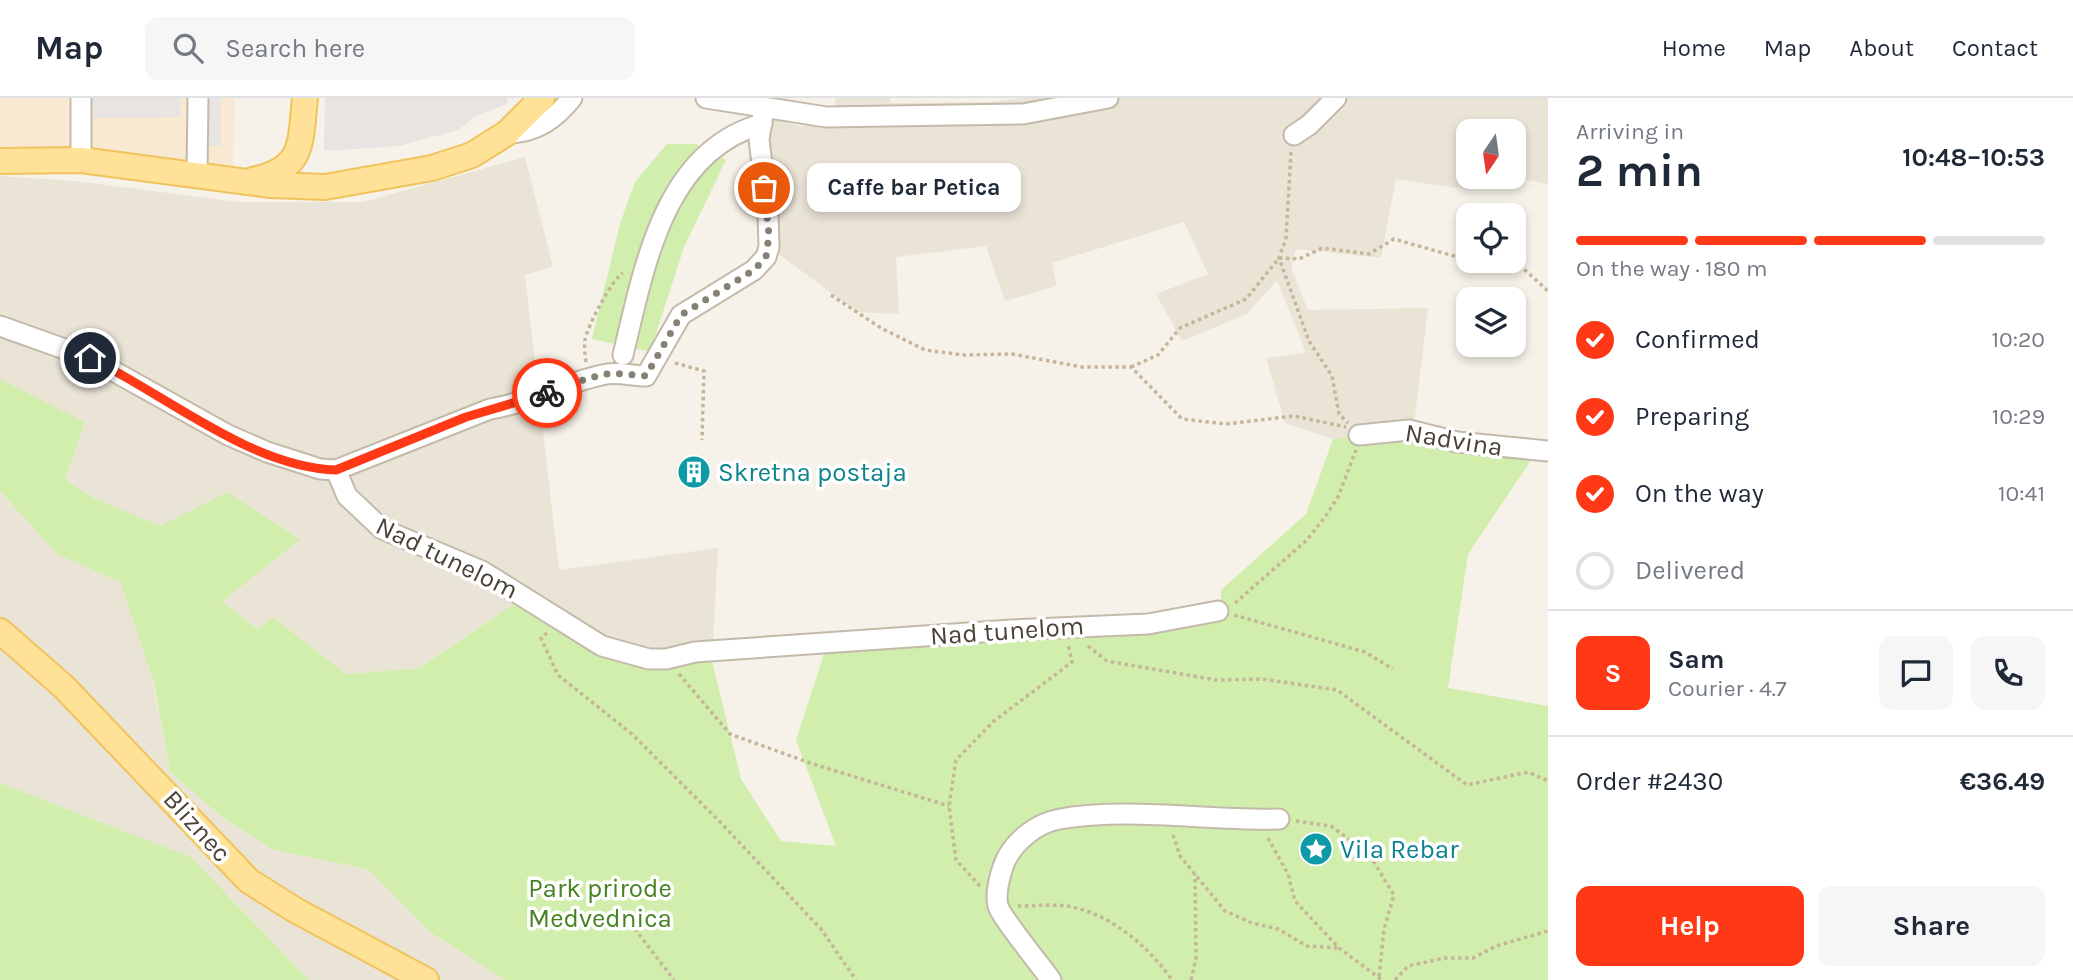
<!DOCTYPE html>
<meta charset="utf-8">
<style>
body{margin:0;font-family:Karla,sans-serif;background:#f6f6f7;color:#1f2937;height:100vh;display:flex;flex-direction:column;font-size:26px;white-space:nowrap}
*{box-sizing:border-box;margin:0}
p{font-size:23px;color:#747a83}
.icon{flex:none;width:38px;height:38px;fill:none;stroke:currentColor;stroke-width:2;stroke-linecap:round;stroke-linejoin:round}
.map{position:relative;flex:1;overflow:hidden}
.details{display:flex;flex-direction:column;background:#fff;width:525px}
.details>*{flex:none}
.needle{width:46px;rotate:193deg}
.fabs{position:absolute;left:1456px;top:21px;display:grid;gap:14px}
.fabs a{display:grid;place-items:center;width:70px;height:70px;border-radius:14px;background:#fff;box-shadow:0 4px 10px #0003;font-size:35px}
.pin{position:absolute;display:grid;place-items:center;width:60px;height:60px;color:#fff;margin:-30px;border:4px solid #fff;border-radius:50%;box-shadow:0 2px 7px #0007}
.courier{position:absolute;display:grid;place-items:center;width:70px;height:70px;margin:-35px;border:5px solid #ff3916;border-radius:50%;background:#fff;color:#222;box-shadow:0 2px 9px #0007}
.bubble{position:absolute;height:49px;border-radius:14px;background:#fff;box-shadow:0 4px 10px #0003;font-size:23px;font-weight:700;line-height:49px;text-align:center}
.overview em{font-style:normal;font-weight:700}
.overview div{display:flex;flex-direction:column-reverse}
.overview{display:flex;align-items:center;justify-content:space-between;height:119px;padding:0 28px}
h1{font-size:46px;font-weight:700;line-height:52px}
.bar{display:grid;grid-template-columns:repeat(4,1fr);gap:10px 7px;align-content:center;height:84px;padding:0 28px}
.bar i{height:9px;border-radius:5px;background:#e0e1e3}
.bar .current{background:#ff3916}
.bar p{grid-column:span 4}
.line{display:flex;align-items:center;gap:18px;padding:0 28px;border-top:2px solid #e0e1e3}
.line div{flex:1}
.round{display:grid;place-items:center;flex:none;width:74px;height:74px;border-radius:14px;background:#f6f6f7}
ol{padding:0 28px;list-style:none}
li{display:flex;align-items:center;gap:21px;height:77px}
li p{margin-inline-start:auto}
li .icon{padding:7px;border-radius:50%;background:#ff3916;color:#fff;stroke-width:4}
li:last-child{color:#747a83}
li i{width:38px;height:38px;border:4px solid #e0e1e3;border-radius:50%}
.action{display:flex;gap:14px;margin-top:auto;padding:14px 28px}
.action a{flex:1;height:80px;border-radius:14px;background:#ff3916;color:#fff;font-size:28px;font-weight:700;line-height:80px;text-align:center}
.action a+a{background:#f6f6f7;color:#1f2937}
header{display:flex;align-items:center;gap:42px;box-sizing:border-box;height:98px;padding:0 35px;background:#fff;border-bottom:2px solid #e0e1e3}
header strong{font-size:33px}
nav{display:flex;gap:38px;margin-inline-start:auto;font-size:24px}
.search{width:490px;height:63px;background:#f6f6f7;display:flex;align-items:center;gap:18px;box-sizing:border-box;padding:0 24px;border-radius:14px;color:#747a83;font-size:26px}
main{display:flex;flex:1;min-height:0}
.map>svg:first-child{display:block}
.residential{fill:#eae4d6}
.commercial{fill:#f9e9d2}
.green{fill:#d1eead}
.parking{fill:#e7e4e1}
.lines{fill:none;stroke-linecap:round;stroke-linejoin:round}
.minor-casing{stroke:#c3baaa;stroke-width:23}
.major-casing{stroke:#f0c35c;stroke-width:28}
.path{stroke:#c6b699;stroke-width:3.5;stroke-dasharray:3.5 3.5;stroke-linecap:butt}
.minor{stroke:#fff;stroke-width:19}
.major{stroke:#ffe198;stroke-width:24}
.done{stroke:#868075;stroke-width:7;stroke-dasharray:0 12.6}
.route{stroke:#ff3916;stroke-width:9}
.labels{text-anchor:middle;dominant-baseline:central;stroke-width:7;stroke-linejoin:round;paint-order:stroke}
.street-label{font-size:26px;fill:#4a4236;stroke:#fff}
.culture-label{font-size:26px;fill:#0d838f;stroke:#fff;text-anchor:start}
.park-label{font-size:26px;fill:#478322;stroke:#fff}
</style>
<header>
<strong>Map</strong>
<div class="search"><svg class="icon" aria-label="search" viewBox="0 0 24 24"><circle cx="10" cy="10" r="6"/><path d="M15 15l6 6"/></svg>Search here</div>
<nav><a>Home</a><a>Map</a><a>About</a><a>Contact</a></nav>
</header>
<main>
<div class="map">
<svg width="1548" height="882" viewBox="0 0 1548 882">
<rect width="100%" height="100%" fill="#f6f2e9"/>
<g class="residential">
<polygon points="836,0 890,0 890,5 991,4 1022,0 1548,0 1548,86 1512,79 1514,33 1468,33 1468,79 1474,79 1470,92 1396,81 1381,160 1296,151 1291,170 1308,212 1428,210 1413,335 1333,341 1285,325 1266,260 1306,255 1277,182 1247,216 1182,243 1156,196 1208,176 1184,124 1052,165 1057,188 1005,203 986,148 896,159 899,216 857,214 769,149 767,20 800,28 831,27"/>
<polygon points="525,59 553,169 525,177 559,472 718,450 712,563 651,570 521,501 419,570 346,576 273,519 258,531 222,504 299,440 227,394 160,428 94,400 65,382 85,324 0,281 0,78 75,83 239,104 363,104"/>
<polygon points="0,393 57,456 120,484 152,579 170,674 222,719 274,752 368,771 430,834 505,882 309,882 191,759 0,685"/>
</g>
<polygon class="commercial" points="0,0 235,0 233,72 0,57"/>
<g class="green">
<polygon points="667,46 696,46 726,62 684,149 650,254 592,241 620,126 635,84"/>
<polygon points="0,281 85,324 65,382 94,400 160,428 227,394 300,441 222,504 258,531 273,519 346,576 419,570 521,501 651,570 712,563 741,681 781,743 836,748 796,642 824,556 1220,524 1221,492 1306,416 1333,341 1413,335 1540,349 1468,456 1448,590 1548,608 1548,882 505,882 430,834 368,771 274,752 222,719 170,674 154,585 120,484 57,456 0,393"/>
<polygon points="0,685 191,759 309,882 0,882"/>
</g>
<g class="parking">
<polygon points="90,0 180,0 181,19 90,20"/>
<rect x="207" y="0" width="14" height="48"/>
<polygon points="325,0 508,0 507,6 476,18 458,32 399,48 324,53"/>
</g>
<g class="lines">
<defs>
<g id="minor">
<polyline points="706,0 826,19 1023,16 1108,0"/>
<path d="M507,35C536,35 555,21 572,0"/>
<polyline points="1294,37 1309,27 1336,0"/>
<polyline points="81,62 81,0"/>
<polyline points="197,76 198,0"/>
<path d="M0,228L90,260L228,337L267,354L320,371L336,372L490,311C530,305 567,283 607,276C620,274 633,278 646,278L681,217L754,172L766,159L769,149L768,118L759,41L764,10"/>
<path d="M623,257C644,171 663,53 762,26"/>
<polyline points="1359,337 1409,332 1457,344 1548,353"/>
<polyline points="336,372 347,398 382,431 482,473 602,548 649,561 666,561 695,554 1011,532 1148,526 1218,513"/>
<path d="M1051,882C1042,869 1001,819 998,808C995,796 1000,777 1004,766C1013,744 1036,725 1060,721C1129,709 1209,723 1279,721"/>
</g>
<g id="major">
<polyline points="0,63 81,62 271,87 325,89 432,70 472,57 507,35 542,0"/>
<path d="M253,82C305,70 300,46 305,0"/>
<polyline points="0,533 64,589 249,783 295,812 426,882"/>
</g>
</defs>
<use href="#minor" class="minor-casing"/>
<use href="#major" class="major-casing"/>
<g class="path">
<polyline points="1291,54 1286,140 1279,160 1309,243 1332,278 1339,316 1348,325"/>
<polyline points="1514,162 1548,193"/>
<polyline points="1473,163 1481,163"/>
<polyline points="831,197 881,230 925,252 964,257 1012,256 1082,269 1131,269 1182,321 1226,326 1294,318 1346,329"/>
<path d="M586,264C585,256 584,249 585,242C587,229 612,181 623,175"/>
<polyline points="675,265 704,273 702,342"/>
<polyline points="1131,269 1158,257 1180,230 1246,201 1279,160 1299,161 1322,150 1369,156 1394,141 1468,162"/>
<polyline points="1235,505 1307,442 1325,419 1338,399 1356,352"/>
<polyline points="1234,517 1365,554 1393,571"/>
<polyline points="547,535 541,540 558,577 632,636 720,724 821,831 856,882"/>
<polyline points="1088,548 1107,563 1216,582 1262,581 1337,592 1467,687 1528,674 1548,683"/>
<polyline points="679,576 730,636 810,665 949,708"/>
<polyline points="1296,723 1331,728 1369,756 1394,797 1384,831 1379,879"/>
<polyline points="1173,737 1180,758 1225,813 1252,825 1278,831 1307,848 1339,850"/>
<polyline points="1268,740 1288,776 1295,803 1339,850 1382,882"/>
<polyline points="980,788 956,762 949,708 956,662 994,623 1072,564 1068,546"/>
<path d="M1018,808C1033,808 1051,806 1067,808C1110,815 1148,848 1172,882"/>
<polyline points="622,814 674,882"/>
<polyline points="1191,882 1196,860 1195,776"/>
<polyline points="1395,882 1408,868 1445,860 1473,860 1496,848 1548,833"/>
</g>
<use href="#minor" class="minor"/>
<use href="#major" class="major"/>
</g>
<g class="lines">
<polyline class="done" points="547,295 589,280 612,275 646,278 681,217 754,172 766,159 769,137 764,90"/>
<path class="route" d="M90,260C165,296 250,369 336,372L466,319L547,295"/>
</g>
<defs>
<symbol id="building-disc" viewBox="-11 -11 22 22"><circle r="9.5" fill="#0f9aa8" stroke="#fff"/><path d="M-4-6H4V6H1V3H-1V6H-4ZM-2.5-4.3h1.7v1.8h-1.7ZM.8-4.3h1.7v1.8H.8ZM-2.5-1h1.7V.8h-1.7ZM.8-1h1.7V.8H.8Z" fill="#fff"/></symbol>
<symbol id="sight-disc" viewBox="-11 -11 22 22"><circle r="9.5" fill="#0f9aa8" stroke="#fff"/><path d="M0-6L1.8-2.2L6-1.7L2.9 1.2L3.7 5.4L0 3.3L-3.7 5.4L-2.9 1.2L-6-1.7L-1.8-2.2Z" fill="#fff"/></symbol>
</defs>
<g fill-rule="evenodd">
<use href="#building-disc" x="675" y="355" width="38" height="38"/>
<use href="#sight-disc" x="1297" y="732" width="38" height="38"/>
</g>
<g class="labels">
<g class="street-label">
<text transform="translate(1454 342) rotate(9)">Nadvina</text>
<text transform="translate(447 460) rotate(26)">Nad tunelom</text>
<text transform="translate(1007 533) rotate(-4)">Nad tunelom</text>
<text transform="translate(197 728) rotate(48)">Bliznec</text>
</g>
<g class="culture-label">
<text x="718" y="374">Skretna postaja</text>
<text x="1340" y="751">Vila Rebar</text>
</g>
<g class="park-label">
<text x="600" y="790">Park prirode<tspan x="600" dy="30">Medvednica</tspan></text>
</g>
</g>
</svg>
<div class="fabs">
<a><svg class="needle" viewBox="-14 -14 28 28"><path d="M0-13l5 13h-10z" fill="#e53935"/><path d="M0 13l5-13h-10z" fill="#747a83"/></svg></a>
<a><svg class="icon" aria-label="locate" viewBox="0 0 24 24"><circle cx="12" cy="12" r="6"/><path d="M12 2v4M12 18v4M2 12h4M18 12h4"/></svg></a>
<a><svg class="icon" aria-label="layers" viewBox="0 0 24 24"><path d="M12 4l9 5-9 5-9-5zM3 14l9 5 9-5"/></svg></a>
</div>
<div class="pin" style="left:764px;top:90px;background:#ea580c"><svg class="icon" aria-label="bag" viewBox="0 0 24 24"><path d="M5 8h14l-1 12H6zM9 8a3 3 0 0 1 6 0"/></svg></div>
<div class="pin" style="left:90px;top:260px;background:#1f2937"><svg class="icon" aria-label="home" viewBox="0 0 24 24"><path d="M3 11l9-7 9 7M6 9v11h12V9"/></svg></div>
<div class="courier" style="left:547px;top:295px"><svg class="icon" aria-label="bike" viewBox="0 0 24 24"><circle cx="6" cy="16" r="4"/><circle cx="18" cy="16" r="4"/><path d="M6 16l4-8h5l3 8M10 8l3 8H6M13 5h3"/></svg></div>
<div class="bubble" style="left:807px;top:65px;width:214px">Caffe bar Petica</div>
</div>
<section class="details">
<div class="overview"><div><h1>2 min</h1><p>Arriving in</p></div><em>10:48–10:53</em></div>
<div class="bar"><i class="current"></i><i class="current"></i><i class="current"></i><i></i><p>On the way · 180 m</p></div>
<ol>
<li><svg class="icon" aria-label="check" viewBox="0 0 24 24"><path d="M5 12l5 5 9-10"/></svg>Confirmed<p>10:20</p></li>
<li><svg class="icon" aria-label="check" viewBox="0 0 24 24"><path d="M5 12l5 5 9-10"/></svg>Preparing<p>10:29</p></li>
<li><svg class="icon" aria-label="check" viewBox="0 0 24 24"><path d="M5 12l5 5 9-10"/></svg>On the way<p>10:41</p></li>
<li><i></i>Delivered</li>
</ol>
<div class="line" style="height:126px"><b class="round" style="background:#ff3916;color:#fff">S</b><div><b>Sam</b><p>Courier · 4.7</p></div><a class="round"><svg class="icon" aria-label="chat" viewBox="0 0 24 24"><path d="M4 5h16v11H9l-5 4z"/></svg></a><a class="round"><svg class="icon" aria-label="phone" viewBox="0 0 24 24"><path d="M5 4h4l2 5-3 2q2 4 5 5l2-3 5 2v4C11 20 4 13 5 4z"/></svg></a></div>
<div class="line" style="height:91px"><div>Order #2430</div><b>€36.49</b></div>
<div class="action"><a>Help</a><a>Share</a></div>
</section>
</main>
